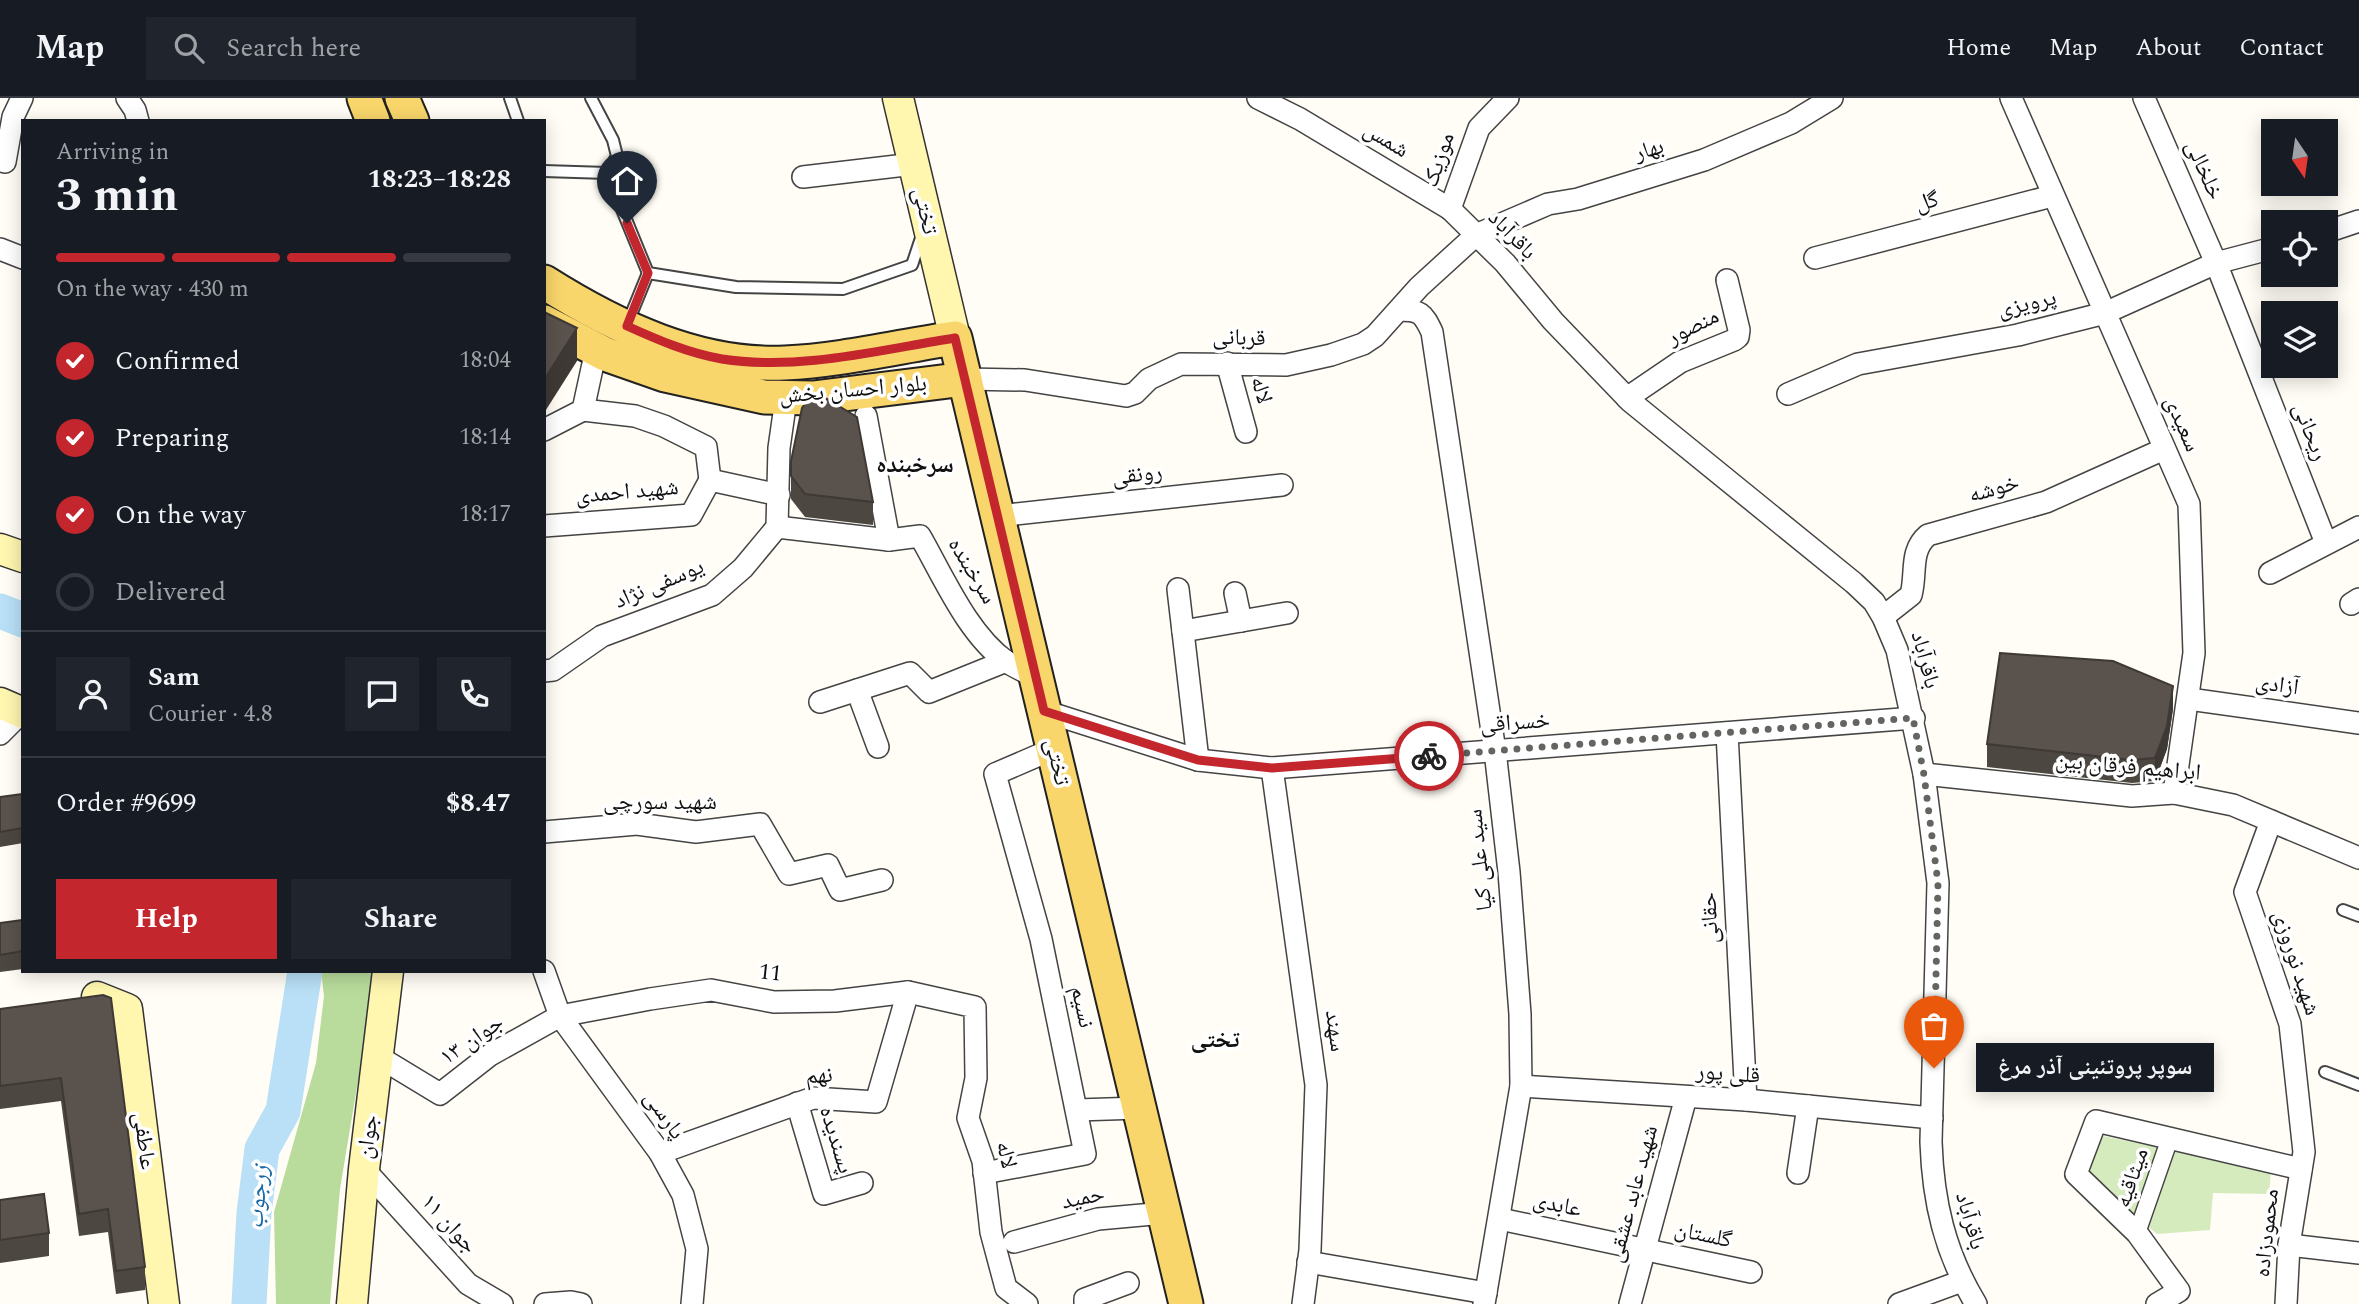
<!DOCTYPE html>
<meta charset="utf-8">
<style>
body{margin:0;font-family:Spectral,"Noto Naskh Arabic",serif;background:#20242c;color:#f1f3f6;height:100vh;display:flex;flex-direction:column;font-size:26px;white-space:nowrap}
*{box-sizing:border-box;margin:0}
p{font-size:23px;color:#9ea1a6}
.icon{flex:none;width:38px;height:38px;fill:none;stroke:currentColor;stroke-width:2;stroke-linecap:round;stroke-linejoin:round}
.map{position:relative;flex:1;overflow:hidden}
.panel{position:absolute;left:21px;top:21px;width:525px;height:854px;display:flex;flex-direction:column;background:#171b24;border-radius:0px;box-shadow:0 4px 18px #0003}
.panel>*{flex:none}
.needle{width:46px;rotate:167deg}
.tools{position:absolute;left:2261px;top:21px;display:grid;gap:14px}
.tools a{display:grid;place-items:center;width:77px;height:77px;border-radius:0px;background:#171b24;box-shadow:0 4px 18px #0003;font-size:35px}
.pin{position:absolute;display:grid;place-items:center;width:60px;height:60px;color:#fff;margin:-72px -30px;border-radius:50% 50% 50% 0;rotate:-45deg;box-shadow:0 0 7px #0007}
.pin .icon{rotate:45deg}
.courier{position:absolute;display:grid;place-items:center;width:70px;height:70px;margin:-35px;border:5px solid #c4262e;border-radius:50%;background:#fff;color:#222;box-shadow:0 2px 9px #0007}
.bubble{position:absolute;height:49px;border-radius:0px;background:#171b24;box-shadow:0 4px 18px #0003;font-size:23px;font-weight:700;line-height:49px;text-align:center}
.summary em{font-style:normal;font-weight:700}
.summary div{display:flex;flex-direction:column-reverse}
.summary{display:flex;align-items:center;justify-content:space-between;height:119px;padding:0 35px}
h1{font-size:46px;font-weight:700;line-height:52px}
.bar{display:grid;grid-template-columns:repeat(4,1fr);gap:10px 7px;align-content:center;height:84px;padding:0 35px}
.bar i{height:9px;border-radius:5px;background:#363941}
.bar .active{background:#c4262e}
.bar p{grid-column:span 4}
.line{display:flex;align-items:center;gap:18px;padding:0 35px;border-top:2px solid #363941}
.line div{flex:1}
.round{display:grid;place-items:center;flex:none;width:74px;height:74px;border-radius:0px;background:#20242c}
ol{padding:0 35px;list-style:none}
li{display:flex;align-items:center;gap:21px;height:77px}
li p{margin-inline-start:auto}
li .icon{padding:7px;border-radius:50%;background:#c4262e;color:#fff;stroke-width:4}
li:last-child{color:#9ea1a6}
li i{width:38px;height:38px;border:4px solid #363941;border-radius:50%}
.button{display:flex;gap:14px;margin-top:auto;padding:14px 35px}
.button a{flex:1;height:80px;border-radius:0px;background:#c4262e;color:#fff;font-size:28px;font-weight:700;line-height:80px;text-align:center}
.button a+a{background:#20242c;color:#f1f3f6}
header{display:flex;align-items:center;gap:42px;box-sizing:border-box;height:98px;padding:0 35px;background:#171b24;border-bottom:2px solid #363941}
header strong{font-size:33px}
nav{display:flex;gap:38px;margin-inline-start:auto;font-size:24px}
.search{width:490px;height:63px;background:#20242c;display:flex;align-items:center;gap:18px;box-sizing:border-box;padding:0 24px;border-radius:0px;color:#9ea1a6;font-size:26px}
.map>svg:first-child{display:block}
.green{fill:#d5ebbd}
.forest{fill:#b9dc9c}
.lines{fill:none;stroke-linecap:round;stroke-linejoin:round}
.river{stroke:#b9e0f7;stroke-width:35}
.service-casing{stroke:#444;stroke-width:14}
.pedestrian-casing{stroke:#444;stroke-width:19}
.minor-casing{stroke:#444;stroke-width:24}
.secondary-casing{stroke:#333;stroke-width:33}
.primary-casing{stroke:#222;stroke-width:37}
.service{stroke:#fff;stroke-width:10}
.pedestrian{stroke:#fff;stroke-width:16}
.minor{stroke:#fff;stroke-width:21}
.secondary{stroke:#fff6b0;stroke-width:30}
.primary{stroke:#f9d66b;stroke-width:33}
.wall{fill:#4d4742}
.shaded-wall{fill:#3f3936}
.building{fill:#5a524d;stroke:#3f3936;stroke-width:2}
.done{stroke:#646461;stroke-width:7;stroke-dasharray:0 12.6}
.route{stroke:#c4262e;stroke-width:9}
.labels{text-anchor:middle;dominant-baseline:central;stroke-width:7;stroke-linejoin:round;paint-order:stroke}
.street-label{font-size:23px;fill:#111;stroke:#fff}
.neighbourhood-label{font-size:24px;font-weight:bold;fill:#111;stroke:#fff}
.water-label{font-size:24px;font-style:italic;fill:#1768a6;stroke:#fff}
</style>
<header>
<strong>Map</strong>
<div class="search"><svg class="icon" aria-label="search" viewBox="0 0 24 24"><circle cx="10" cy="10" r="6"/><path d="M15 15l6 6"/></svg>Search here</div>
<nav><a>Home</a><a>Map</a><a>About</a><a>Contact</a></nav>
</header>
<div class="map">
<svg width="2359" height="1206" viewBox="0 0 2359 1206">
<rect width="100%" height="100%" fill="#fffdf5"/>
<polygon class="green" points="2098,1037 2271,1073 2269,1096 2213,1095 2210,1132 2157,1136 2086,1077"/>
<polygon class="forest" points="321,873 373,873 371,905 340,1091 330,1206 276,1206 274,1114 316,965 324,898"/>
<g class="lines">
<g class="river">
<polyline points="0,513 23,522"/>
<polyline points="249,1206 254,1115 262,1051 283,1013 305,873"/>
</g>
<defs>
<g id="service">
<polyline points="510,0 518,23"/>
<polyline points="591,0 613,42 617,58 607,75"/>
<polyline points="544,73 607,75 648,175 736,189 843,191 912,167 922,137"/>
<polyline points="628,224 648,175"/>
<polyline points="2343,812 2359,818"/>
<polyline points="2325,974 2359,987"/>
</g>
<polyline id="pedestrian" points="2137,1135 2170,1040"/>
<g id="minor">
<polyline points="127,0 135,12 138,23"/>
<path d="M1258,0L1300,21L1450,111L1505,165L1553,223L1630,303L1854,485L1874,504L1883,519L1897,552L1924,676L1938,785L1931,1044C1933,1104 1945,1155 1976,1206"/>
<polyline points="2011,0 2189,406 2194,555 2174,695"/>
<polyline points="2144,0 2216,165 2326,445"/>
<polyline points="5,64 13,19 22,0"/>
<polyline points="803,79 914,66"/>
<polyline points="1450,111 1479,30 1508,0"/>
<polyline points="2326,134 2359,123"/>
<polyline points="0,151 23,160"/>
<polyline points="1815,160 2052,98"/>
<path d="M1399,212C1420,212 1423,215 1432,234L1495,653L1509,774L1520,916L1521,988L1484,1206"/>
<polyline points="1227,265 1246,334"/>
<polyline points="965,281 1025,282 1126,298 1135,295 1149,281 1181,266 1286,267 1331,257 1363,246 1375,238 1419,189 1476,137 1548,106 1578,101 1704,62 1791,25 1832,0"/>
<polyline points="1788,296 1858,266 2018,237 2105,215 2216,165 2273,150"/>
<polyline points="1627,300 1680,264 1734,242 1738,239 1739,232 1727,182"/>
<polyline points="583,312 635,318 664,328 706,349 710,382"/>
<polyline points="866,318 889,442"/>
<polyline points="544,332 583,312 596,252"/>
<polyline points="998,418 1282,387"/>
<polyline points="544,428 691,417 710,382 779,397"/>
<path d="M777,429L889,442L920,438C943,478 968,537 1007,564C1016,570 1027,574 1036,580"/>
<polyline points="2270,475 2359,429"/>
<polyline points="1178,491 1198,662"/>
<polyline points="1235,495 1241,523"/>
<polyline points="2351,506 2359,501"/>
<path d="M1883,519L1911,497C1917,475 1909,453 1928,437L2046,404L2164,351"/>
<polyline points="1183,533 1287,515"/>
<polyline points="544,573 553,572 602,538 712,497 743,470 777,429 779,350 786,301"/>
<polyline points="857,592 878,649"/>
<polyline points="2189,601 2359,625"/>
<polyline points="820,604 910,575 929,594 1006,563"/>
<polyline points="1044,613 1198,662 1272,670 1914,620"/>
<polyline points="1727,635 1746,1002"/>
<polyline points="0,636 22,614"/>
<polyline points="1272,670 1316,987 1310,1152 1303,1206"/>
<polyline points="1924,676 2132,698 2174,695 2233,707 2359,760"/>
<polyline points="2271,723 2245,794 2290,926 2304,1054 2289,1147 2286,1206"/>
<polyline points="544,734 637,726 696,734 760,726 789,776 828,767 840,792 882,782"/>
<polyline points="544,873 560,918 660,1055 683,1097 697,1151 692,1206"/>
<polyline points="379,959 440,996 490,957 560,918 650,901 711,892 774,904 835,903 908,894 975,909 976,980 968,1020 983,1063 991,1134 1006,1190 1027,1206"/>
<polyline points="1521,988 1746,1002 1932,1020"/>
<polyline points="797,1005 824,1096 862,1085"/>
<polyline points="1077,1012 1139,1010"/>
<polyline points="660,1055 813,1000 876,1004 908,894"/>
<polyline points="364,1071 468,1186 502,1206"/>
<polyline points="984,1075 1085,1056 1041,841 995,676 1053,651"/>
<polyline points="1798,1075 1808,1008"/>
<polyline points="1500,1121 1751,1174"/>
<polyline points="1014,1144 1098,1121 1164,1115"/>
<polyline points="2289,1147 2359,1155"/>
<polyline points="1308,1164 1486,1195"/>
<polyline points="545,1206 571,1204 581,1206"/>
<polyline points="1085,1206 1085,1201 1128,1185"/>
<polyline points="1630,1206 1686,999"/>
<polyline points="1899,1206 1962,1183"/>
<polyline points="2157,1206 2179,1193 2137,1135 2076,1076 2096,1023 2301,1071"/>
</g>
<g id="secondary">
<polyline points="898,0 955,240"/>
<polyline points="0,451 23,459"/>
<polyline points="0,605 23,615"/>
<polyline points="97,899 127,911 164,1206"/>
<polyline points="352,1206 364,1071 388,873"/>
</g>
<g id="primary">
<polyline points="364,0 373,23"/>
<polyline points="402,0 412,23"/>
<path d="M544,184C615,229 699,269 785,265C839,263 901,248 955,240L1186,1206"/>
<polyline points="544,224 605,256 665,277 764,299 813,300 965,281"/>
</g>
</defs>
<use href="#service" class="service-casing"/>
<use href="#pedestrian" class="pedestrian-casing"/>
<use href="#minor" class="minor-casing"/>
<use href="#secondary" class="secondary-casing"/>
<use href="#primary" class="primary-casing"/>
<use href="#service" class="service"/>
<use href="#pedestrian" class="pedestrian"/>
<use href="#minor" class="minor"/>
<use href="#secondary" class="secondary"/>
<use href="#primary" class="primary"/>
</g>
<g class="wall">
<polygon points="791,363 873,404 873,427 805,419 791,401"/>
<polygon points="2173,611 2167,651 2155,683 2132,685 1987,669 1987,646"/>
<polygon points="23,696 23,745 0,749 0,699"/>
<polygon points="23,822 23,871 0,874 0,825"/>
<polygon points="103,897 145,1169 145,1192 116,1196 108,1134 79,1138 61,1003 0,1011 0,911"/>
<polygon points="0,1102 49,1135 49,1158 0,1165"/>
</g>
<g class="shaded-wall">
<polygon points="577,230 577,263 544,315 544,282"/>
<polygon points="2173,588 2173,611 2167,651 2155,683 2155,660"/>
</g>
<g class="building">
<polygon points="544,214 577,230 544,282"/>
<polygon points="812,296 819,296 857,319 873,404 805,396 791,378 791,363 802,310"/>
<polygon points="2000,555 2113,563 2173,588 2167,628 2155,660 2132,662 1987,646"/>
<polygon points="23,696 23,730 0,734 0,699"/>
<polygon points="23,822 23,853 0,857 0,825"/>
<polygon points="103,897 111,900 145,1169 116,1173 108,1111 79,1116 61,980 0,988 0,911"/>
<polygon points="44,1096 49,1135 0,1142 0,1102"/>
</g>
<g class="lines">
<polyline class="done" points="1429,658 1913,620 1924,677 1938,785 1934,970"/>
<path class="route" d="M627,125L648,175L627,228C658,242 688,255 722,261C800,273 879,252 955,240L1044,613L1198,662L1272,670L1429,658"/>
</g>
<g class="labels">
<g class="street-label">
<text transform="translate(1386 42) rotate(31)">شمس</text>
<text transform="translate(1649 52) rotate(-17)">بهار</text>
<text transform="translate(1439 62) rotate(-71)">موزیک</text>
<text transform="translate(2204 72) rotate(66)">خلخالی</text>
<text transform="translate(1927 104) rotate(-15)">گل</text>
<text transform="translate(925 113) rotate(77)">تختی</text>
<text transform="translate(1512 137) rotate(46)">باقرآباد</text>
<text transform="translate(2027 206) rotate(-13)">پرویزی</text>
<text transform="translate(1693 229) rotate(-27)">منصور</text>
<text transform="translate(1239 240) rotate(2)">قربانی</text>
<text transform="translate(853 292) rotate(-5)">بلوار احسان بخش</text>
<text transform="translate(1261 292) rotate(74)">لاله</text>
<text transform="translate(2182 326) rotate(67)">سعیدی</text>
<text transform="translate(2310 334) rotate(69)">ریحانی</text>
<text transform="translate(1137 377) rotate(-7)">رونقی</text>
<text transform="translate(1994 391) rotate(-16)">خوشه</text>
<text transform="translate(627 394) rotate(-5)">شهید احمدی</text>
<text transform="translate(972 473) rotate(59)">سرخبنده</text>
<text transform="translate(659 486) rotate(-23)">یوسفی نژاد</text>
<text transform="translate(1925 562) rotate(75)">باقرآباد</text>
<text transform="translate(2277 587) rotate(8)">آزادی</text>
<text transform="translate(1515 625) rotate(-4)">خسراقی</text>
<text transform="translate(1057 664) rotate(77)">تختی</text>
<text transform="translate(2128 669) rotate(5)">ابراهیم فرقان بین</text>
<text x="660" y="704">شهید سورچی</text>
<text transform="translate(1480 762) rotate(-96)">سید علی کیا</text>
<text transform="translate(1710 820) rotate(-93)">حقانی</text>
<text transform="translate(2296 865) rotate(72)">شهید نوروزی</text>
<text transform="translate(770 875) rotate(6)">11</text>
<text transform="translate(1082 909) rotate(78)">نسیم</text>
<text transform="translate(1335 933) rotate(82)">سهند</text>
<text transform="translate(472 942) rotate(-34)">جوان ۱۳</text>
<text transform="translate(1728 976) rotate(4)">قلی پور</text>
<text transform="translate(819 978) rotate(-4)">نهم</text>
<text transform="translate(664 1017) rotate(55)">پارسی</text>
<text transform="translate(368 1039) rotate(-82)">جوان</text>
<text transform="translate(836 1042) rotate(73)">پسندیده</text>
<text transform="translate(144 1043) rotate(83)">عاطفی</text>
<text transform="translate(1006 1057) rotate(77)">لاله</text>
<text transform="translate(2132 1080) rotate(-71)">میثاقیه</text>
<text transform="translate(1633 1096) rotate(-75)">شهید عابد عشقی</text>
<text transform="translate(1083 1100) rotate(-12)">حمید</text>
<text transform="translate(1557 1107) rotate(12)">عابدی</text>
<text transform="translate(1970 1123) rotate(74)">باقرآباد</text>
<text transform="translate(449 1126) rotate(48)">جوان ۱۱</text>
<text transform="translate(2267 1135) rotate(-84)">محمودزاده</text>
<text transform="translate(1703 1137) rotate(12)">گلستان</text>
</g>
<g class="neighbourhood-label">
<text x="915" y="367">سرخبنده</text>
<text x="1215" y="942">تختی</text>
</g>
<g class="water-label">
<text transform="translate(258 1099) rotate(-85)">زرجوب</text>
</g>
</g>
</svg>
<div class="tools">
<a><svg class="needle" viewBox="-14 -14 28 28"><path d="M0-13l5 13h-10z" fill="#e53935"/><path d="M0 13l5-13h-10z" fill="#9ea1a6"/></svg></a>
<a><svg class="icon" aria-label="locate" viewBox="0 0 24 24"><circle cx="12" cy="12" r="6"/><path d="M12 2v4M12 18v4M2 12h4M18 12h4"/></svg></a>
<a><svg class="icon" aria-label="layers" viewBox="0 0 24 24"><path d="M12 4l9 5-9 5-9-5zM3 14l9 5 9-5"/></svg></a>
</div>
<div class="pin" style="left:1934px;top:970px;background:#ea580c"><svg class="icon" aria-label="bag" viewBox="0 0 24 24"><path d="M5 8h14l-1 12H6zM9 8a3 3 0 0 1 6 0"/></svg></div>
<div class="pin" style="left:627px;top:125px;background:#1f2937"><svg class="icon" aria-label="home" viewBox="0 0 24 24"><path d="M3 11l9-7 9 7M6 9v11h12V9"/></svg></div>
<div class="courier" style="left:1429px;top:658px"><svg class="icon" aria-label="bike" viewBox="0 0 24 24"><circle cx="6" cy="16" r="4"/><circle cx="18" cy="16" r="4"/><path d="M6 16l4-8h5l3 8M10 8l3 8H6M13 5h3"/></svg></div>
<div class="bubble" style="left:1976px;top:945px;width:238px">سوپر پروتئینی آذر مرغ</div>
<section class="panel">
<div class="summary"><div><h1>3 min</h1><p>Arriving in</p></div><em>18:23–18:28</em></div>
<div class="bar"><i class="active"></i><i class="active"></i><i class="active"></i><i></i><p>On the way · 430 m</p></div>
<ol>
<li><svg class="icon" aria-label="check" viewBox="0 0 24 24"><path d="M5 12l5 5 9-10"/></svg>Confirmed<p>18:04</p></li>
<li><svg class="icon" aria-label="check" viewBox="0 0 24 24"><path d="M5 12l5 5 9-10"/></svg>Preparing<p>18:14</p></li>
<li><svg class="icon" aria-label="check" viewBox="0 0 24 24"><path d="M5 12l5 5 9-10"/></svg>On the way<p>18:17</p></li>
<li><i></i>Delivered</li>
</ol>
<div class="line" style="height:126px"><a class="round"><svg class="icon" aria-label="person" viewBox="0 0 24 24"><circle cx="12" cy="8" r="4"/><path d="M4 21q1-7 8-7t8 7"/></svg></a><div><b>Sam</b><p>Courier · 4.8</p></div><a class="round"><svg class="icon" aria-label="chat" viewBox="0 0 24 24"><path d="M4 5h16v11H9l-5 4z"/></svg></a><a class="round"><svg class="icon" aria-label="phone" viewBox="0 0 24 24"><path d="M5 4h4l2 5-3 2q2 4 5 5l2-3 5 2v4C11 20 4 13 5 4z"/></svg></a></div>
<div class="line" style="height:91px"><div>Order #9699</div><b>$8.47</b></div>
<div class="button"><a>Help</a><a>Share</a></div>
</section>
</div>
